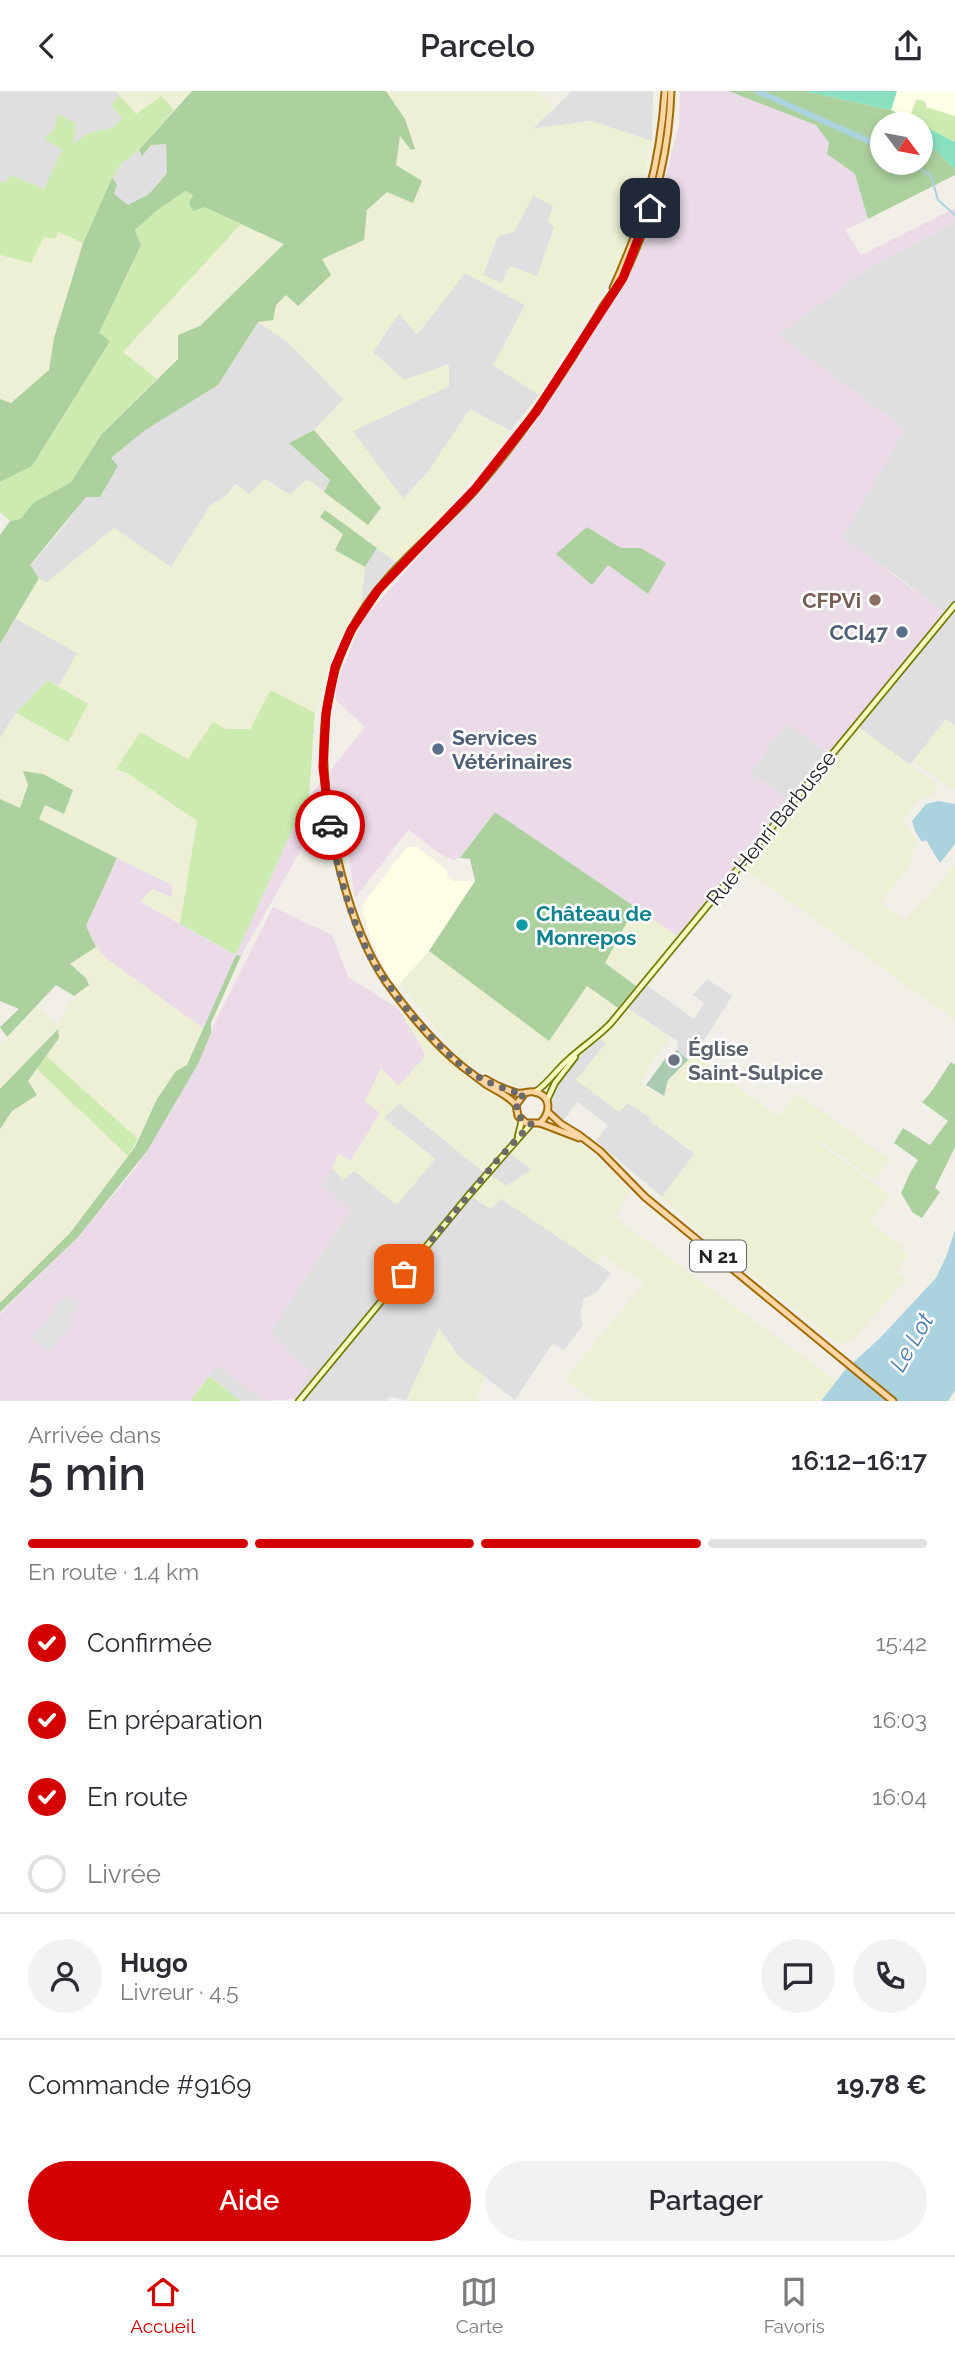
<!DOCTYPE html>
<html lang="fr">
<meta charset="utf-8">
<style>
body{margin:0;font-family:Raleway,sans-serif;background:#f2f2f3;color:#2b2b33;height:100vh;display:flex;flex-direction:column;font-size:26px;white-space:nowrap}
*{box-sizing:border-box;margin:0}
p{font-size:23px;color:#7c7c81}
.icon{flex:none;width:38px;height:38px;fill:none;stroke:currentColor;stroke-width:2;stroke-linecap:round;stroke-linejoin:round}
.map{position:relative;height:1310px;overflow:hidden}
.drawer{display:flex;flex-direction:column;background:#fff;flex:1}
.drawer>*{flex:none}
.needle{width:46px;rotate:122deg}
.controls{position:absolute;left:870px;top:21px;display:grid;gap:14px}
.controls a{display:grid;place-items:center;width:63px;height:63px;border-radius:50%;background:#fff;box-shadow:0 4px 10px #0003;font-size:35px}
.pin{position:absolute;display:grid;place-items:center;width:60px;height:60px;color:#fff;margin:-30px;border-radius:14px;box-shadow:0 4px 10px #0006}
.courier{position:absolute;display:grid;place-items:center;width:70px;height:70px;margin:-35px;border:5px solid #d40000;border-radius:50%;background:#fff;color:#222;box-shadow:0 2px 9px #0007}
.overview em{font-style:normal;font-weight:600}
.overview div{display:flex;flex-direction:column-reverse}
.overview{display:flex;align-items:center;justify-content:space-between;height:119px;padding:0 28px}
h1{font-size:46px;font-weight:600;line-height:52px}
.bar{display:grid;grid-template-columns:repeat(4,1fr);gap:10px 7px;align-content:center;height:84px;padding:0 28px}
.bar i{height:9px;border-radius:5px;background:#e1e1e2}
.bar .current{background:#d40000}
.bar p{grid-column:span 4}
.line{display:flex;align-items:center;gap:18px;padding:0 28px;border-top:2px solid #e1e1e2}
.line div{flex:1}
.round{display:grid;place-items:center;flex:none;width:74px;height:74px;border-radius:37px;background:#f2f2f3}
ol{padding:0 28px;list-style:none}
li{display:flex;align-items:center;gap:21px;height:77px}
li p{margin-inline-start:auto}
li .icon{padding:7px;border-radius:50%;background:#d40000;color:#fff;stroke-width:4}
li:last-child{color:#7c7c81}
li i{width:38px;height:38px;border:4px solid #e1e1e2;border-radius:50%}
.button{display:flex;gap:14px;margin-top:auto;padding:14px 28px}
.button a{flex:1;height:80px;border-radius:42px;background:#d40000;color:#fff;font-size:28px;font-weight:600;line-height:80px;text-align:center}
.button a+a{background:#f2f2f3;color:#2b2b33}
header{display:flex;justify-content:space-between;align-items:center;height:91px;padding:0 28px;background:#fff;font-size:32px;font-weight:600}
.tabs{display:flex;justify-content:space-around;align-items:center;height:98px;border-top:2px solid #e1e1e2;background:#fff;font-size:19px;color:#7c7c81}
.tabs a{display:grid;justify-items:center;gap:4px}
.tabs .current{color:#d40000}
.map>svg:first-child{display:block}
.residential{fill:#e0dfdf}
.industrial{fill:#ebdbe8;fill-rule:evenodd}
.education{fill:#ffffe5}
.farmland{fill:#eef0d5;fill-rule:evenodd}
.grass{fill:#cdebb0}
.forest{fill:#add19e}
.cemetery{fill:#aacbaf}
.pitch{fill:#88e0be}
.parking{fill:#e2e2e2}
.water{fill:#aad3df}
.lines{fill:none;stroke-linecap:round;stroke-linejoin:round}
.stream{stroke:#aad3df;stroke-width:2}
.river{stroke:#aad3df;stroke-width:6}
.secondary-casing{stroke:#707d05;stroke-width:8}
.primary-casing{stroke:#a06b00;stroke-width:9}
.secondary{stroke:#f7fabf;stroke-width:4.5}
.primary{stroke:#fcd6a4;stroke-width:5}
.done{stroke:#6b6a68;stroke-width:7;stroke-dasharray:0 12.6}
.route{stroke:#d40000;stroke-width:9}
.education-dot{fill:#8d6e63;stroke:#fff;stroke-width:2.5}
.service-dot{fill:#5c6f8a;stroke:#fff;stroke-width:2.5}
.culture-dot{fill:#0f9aa8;stroke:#fff;stroke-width:2.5}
.worship-dot{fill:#6b7280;stroke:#fff;stroke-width:2.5}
.labels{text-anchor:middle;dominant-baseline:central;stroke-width:5;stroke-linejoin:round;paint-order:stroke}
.shield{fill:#fff;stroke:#646464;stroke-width:2}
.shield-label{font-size:19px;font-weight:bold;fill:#222}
.education-label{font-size:21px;font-weight:bold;fill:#785e54;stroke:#fff;text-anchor:end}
.service-label{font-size:21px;font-weight:bold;fill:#4e5e75;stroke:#fff;text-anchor:end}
.street-label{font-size:21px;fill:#222;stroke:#fff}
.culture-label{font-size:21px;font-weight:bold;fill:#0d838f;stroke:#fff;text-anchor:start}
.worship-label{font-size:21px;font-weight:bold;fill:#5b616d;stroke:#fff;text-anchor:start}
.water-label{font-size:23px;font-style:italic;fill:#4a7aab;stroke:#fff}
</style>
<header><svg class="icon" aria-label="back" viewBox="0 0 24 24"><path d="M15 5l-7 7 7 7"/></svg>Parcelo<svg class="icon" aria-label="share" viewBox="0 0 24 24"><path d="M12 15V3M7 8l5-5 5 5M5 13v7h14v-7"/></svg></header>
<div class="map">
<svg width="955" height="1310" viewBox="0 0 955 1310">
<rect width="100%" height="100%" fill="#f2efe9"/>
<g class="residential">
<polygon points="0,0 115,0 119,4 111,14 124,28 112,37 89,42 73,54 62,59 44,98 10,84 7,90 0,91"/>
<polygon points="572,0 653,0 652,50 591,30 532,38"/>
<polygon points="166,52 167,82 149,103 128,114 113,103 116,94 112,87 121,73 139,59 141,64 151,54"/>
<polygon points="533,104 554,115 554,137 537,186 501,193 483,184 498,145 514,141"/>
<polygon points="955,131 955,635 946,628 910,674 853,632 944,522 905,491 842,446 905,338 778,244 866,179"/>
<polygon points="465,182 525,214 493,274 539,304 510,340 470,318 427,382 403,408 352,340 449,295 404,289 373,261 399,222 417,243"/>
<polygon points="258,231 290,253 344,309 314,339 289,352 330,389 324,401 307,388 290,404 265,388 249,403 235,393 227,404 210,415 171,477 114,437 46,492 39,487 30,475 68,430 111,367 144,340 218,294"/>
<polygon points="377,457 397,472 361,513 365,476"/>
<polygon points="15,527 78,562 59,595 48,589 16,622 0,647 0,553"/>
<polygon points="787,632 829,662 790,709 750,682"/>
<polygon points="707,888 732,905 696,962 688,969 677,959 678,951 626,916 645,893 694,928 704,912 693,904"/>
<polygon points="601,948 606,952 576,989 627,1012 652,1027 651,1031 695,1063 662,1106 596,1050 608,1034 577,1011 564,1029 554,1021 550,1003 558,990 578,967"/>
<polygon points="399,1012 483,1081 506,1059 533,1078 506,1095 501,1107 611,1182 596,1202 584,1207 580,1224 583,1234 564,1259 553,1252 515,1309 460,1267 439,1238 406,1309 389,1306 386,1310 294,1310 295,1308 271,1240 351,1119 323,1094 332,1077 343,1089 354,1080 435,1068 384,1027"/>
<polygon points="217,1274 264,1310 241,1310 209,1285"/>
</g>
<g class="industrial">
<path d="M680,0H728L816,34L829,52L827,63L855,83L868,128L845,139L861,164L955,117V131L866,179L778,244L905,338L843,446L945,522L829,662L787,632L750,682L790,709L677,845L495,721L460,767L453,769L442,764L408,739L355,807L340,710V696L308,746L241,865H236L204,938L107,868L96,856L86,835L117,767L172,794L173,806L141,811L235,864L293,737L309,706L365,636L336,609V594L362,530L530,339L652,139L679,33ZM587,436L621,457H641L648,503L608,474Z"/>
<polygon points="273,816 332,844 349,887 399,918 424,960 424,967 398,995 381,977 380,1022 350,1070 339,1063 324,1094 351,1119 271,1240 310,1280 295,1308 264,1310 217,1274 190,1310 0,1310 0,1223 80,1143 135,1078 176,1009"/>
</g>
<g class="education">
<polygon points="896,0 955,0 955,51 889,19"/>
<polygon points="407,756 417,756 446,778 448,786 454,790 475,790 429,860 397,897 387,883 372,851 363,822 363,813"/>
</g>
<g class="farmland">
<polygon points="115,0 192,0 174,19 161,5 136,23"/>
<path d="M386,0H536L553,16L533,38L591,30L652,50L625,163L539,304L493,274L510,245L525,214L465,182L417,244L399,222L373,261L404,289L449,273V295L353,340L403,408L427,382L470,318L510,340L439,428L397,472L324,420L320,427L343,443L335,459L365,476L361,513L350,527L334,556L315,622L271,599L250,638H226L188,668L117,679L127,682L197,730L180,833L141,810L152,798L172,806V794L38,727L45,714L64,723L73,698L24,681L28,694L20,717L0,708V647L16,622L67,651L88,613L59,595L77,562L15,527L39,487L46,492L114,437L171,476L210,415L227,404L235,393L249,403L265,388L290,404L307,388L368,433L381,418L314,339L344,308L290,253L258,231L287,204L298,214L330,184L321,168L364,149L366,119L387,100L413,111L396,74L400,44L405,28ZM533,104L553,115L548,130L554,137L537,185L510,175L501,192L483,184L498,145L514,141Z"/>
<polygon points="241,133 285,153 200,235 178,244 178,267 157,288 123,262"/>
<polygon points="58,140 83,152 54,247 49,279 11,312 0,308 0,164 31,171 44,146"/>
<polygon points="946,628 955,635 955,700 913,670"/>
<polygon points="858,636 938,694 933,704 916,711 904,728 904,733 917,749 909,775 881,812 904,829 932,803 955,772 955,929 743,777"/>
<polygon points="635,816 677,845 636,895 604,872"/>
<polygon points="96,856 107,868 204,938 187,974 176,980 157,1008 138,1048 46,965 59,947 58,938 0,998 0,954 36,915 58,934 74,905 89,894 86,887 70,873"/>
<polygon points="429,860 548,949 588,895 618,917 600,939 537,993 519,997 463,971 400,892"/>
<polygon points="626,916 669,946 669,949 650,974 641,992 662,1007 668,997 668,989 694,964 779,1026 796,1002 890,1069 875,1089 820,1050 818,1052 890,1104 869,1131 902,1155 908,1165 896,1181 906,1189 852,1249 840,1254 734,1170 733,1171 661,1107 695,1062 650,1030 651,1027 628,1012 619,1021 576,989 606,952 601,948"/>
<polygon points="399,918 465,984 513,1014 512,1021 519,1028 516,1036 527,1044 539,1035 585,1056 604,1073 630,1099 615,1127 836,1290 821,1310 594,1310 565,1288 644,1192 601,1163 597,1172 501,1108 490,1118 472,1106 490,1084 507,1095 532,1079 506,1059 484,1081 399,1012 384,1027 435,1068 397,1114 354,1080 343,1089 332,1077 339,1063 351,1070 380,1022 365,1010 381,977 398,995 424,967 424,960"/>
<polygon points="37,978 128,1065 70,1142 0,1212 0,1038 12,1020 37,1004 28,990"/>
<polygon points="439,1237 460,1267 486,1286 476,1306 481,1310 406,1310"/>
</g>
<g class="grass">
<polygon points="119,4 136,23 161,5 174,19 139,59 121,73 112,88 83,152 58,141 55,148 44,146 31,172 0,164 0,91 7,90 10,84 44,98 62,59 44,47 54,38 58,22 76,33 73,53 89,42 112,37 123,28 111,14"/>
<polygon points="916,9 922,9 926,12 926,16 955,25 955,51 909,28"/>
<polygon points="185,100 194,104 205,115 241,133 123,261 157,288 101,344 71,391 33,412 20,428 10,430 0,421 0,391 32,375 109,250 99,242 141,154 135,139 155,121"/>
<polygon points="48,589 88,613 68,651 16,622"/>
<polygon points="271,599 315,622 309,706 293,737 236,864 180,833 197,730 127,682 116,678 140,641 188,668 213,631 226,638 250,638"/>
<polygon points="46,965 138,1048 128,1065 37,978"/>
<polygon points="209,1285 241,1310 190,1310"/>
</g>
<g class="forest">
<polygon points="192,0 386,0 405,28 415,58 411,59 400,45 396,74 422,90 413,112 387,101 367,119 364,149 322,168 331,184 298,215 286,204 276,214 273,229 258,231 218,294 144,340 111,367 118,375 100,406 86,406 30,474 39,487 0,553 0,444 10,430 20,428 33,412 71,391 101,344 178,268 178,244 200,235 284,153 205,116 193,120 189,112 193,104 185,100 155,121 135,139 141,154 99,242 110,250 32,375 0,391 0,308 11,312 49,279 54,247 83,152 112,87 117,93 114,103 128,114 149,103 167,82 166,53 151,54 142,65 139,59"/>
<polygon points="728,0 804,0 891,19 907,33 882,33 882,72 920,72 921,46 955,78 955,84 868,128 855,83 827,63 829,52 816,34"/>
<polygon points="314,339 381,417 368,434 324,401 330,389 289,352"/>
<polygon points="325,419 377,457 365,476 335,459 343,443 320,426"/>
<polygon points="587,436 621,457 641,457 666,472 648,503 608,474 592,494 556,463"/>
<polygon points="23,680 43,683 73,699 64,723 45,714 39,728 117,767 86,835 96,856 70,873 86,887 89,894 74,905 56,894 7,946 0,936 19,918 0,910 0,708 20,717 28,694"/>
<polygon points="495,721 635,816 605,872 636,895 618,917 587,895 549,950 429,860 475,790 470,768 460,767"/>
<polygon points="236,864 241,865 211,932 211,942 198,973 147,1060 78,1146 0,1221 0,1212 70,1142 135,1056 157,1008 176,980 187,974"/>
<polygon points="58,938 59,947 28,990 37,1004 12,1020 0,1038 0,998"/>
<path d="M951,971L955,974V1056L935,1097L940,1101L922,1127L913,1122L901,1102L910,1082L918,1069L894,1052L903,1037L930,1054L948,1030L922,1011C932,1003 942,983 951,971Z"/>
</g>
<polygon class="cemetery" points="677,959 688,969 668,989 664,1005 646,994 665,968"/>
<g class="pitch">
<polygon points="804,0 897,0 891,19 920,33 907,33 891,19"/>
<polygon points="920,33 955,51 955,78 921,46"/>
</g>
<polygon class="parking" points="66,1204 79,1215 70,1226 73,1229 72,1234 48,1262 31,1247"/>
<g class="water">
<polygon points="938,710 955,713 955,753 940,772 926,749 922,751 915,740 912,730 926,713"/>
<polygon points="955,1139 955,1299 948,1310 821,1310 845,1279 880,1247 936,1187 946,1166"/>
</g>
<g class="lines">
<polyline class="stream" points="909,72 931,84 938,109 955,124"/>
<polyline class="river" points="757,0 882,56"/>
<defs>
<g id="secondary">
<path d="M535,1001C548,993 556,979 568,969C582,956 598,946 611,932L955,514"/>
<polyline points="547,1009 555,992 575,966"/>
<polyline points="518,1045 522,1029"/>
<polyline points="299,1310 468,1105 531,1033"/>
</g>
<g id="primary">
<path d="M613,197C644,129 660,75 665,0"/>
<path d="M485,988C495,994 506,999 517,1002C524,1003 528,1000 534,1001C552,1004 551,1022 540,1032H526L518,1025L516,1014L524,1003"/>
<path d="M516,1014C508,1004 497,1000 487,994C479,988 471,982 463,976C435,954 408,921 387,892C364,859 351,821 341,782C320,702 312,613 352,538C380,483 434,445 474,400C511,358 543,312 573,265C583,248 594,231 604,214C611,204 619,195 624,184C652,127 669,63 671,0"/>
<polyline points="548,1021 561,1033 579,1044 600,1060 645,1106 893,1310"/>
<polyline points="540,1032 579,1047"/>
</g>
</defs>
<use href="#secondary" class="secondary-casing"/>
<use href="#primary" class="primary-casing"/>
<use href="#secondary" class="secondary"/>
<use href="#primary" class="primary"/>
</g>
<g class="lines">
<path class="done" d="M330,734C337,778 350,827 371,867C389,900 438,959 469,980C485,991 505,999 524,1003L518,1009L516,1020L522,1029L531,1033L494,1073L404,1183"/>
<polyline class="route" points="330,734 323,676 326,622 335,576 351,539 378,499 475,398 536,321 623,187 650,117"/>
</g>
<circle class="education-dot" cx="875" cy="509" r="7"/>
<g class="service-dot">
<circle cx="902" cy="541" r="7"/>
<circle cx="438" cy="658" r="7"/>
</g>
<circle class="culture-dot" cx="522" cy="834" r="7"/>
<circle class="worship-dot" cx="674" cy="969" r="7"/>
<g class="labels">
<rect class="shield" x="690" y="1149.5" width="56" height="31" rx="5"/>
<g class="shield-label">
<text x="718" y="1165">N 21</text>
</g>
<g class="education-label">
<text x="861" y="509">CFPVi</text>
</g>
<g class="service-label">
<text x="888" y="541">CCI47</text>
<text x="452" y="646" text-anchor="start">Services<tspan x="452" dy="24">Vétérinaires</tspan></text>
</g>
<g class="street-label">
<text transform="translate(771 737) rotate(-51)">Rue Henri Barbusse</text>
</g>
<g class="culture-label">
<text x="536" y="822">Château de<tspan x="536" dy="24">Monrepos</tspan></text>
</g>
<g class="worship-label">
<text x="688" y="957">Église<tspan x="688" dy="24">Saint-Sulpice</tspan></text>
</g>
<g class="water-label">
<text transform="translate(911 1251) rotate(-60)">Le Lot</text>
</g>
</g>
</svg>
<div class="controls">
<a><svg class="needle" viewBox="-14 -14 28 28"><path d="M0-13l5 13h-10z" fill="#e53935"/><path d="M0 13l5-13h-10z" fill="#7c7c81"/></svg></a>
</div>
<div class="pin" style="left:404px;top:1183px;background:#ea580c"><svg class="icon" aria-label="bag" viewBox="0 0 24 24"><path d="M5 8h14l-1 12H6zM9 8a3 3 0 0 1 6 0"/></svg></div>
<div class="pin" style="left:650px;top:117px;background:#1f2937"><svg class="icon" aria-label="home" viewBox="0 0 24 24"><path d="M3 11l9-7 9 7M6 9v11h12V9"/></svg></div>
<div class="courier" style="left:330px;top:734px"><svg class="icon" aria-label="car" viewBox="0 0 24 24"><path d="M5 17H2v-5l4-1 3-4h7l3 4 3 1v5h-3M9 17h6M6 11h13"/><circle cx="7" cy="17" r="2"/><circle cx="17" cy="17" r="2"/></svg></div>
</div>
<section class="drawer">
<div class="overview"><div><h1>5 min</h1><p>Arrivée dans</p></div><em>16:12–16:17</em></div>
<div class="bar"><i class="current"></i><i class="current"></i><i class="current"></i><i></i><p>En route · 1.4 km</p></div>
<ol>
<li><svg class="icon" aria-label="check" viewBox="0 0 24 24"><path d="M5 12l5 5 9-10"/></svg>Confirmée<p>15:42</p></li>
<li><svg class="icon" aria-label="check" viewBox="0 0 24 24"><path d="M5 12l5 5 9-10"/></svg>En préparation<p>16:03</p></li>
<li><svg class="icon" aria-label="check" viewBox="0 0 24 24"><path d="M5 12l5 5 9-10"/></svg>En route<p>16:04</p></li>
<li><i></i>Livrée</li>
</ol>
<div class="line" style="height:126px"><a class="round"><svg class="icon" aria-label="person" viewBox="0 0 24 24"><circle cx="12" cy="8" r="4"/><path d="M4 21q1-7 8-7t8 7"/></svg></a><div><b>Hugo</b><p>Livreur · 4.5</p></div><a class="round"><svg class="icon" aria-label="chat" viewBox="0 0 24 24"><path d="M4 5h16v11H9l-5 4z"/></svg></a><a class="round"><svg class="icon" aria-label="phone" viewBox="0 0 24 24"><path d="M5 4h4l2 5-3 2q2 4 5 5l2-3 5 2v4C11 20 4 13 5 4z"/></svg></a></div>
<div class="line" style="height:91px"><div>Commande #9169</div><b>19.78 €</b></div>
<div class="button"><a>Aide</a><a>Partager</a></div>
</section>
<nav class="tabs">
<a class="current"><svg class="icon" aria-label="home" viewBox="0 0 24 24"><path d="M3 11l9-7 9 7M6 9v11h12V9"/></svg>Accueil</a>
<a><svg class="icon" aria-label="map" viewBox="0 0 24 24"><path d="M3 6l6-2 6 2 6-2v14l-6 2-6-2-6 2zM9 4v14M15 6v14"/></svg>Carte</a>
<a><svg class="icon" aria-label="saved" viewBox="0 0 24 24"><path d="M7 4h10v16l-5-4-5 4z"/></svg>Favoris</a>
</nav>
